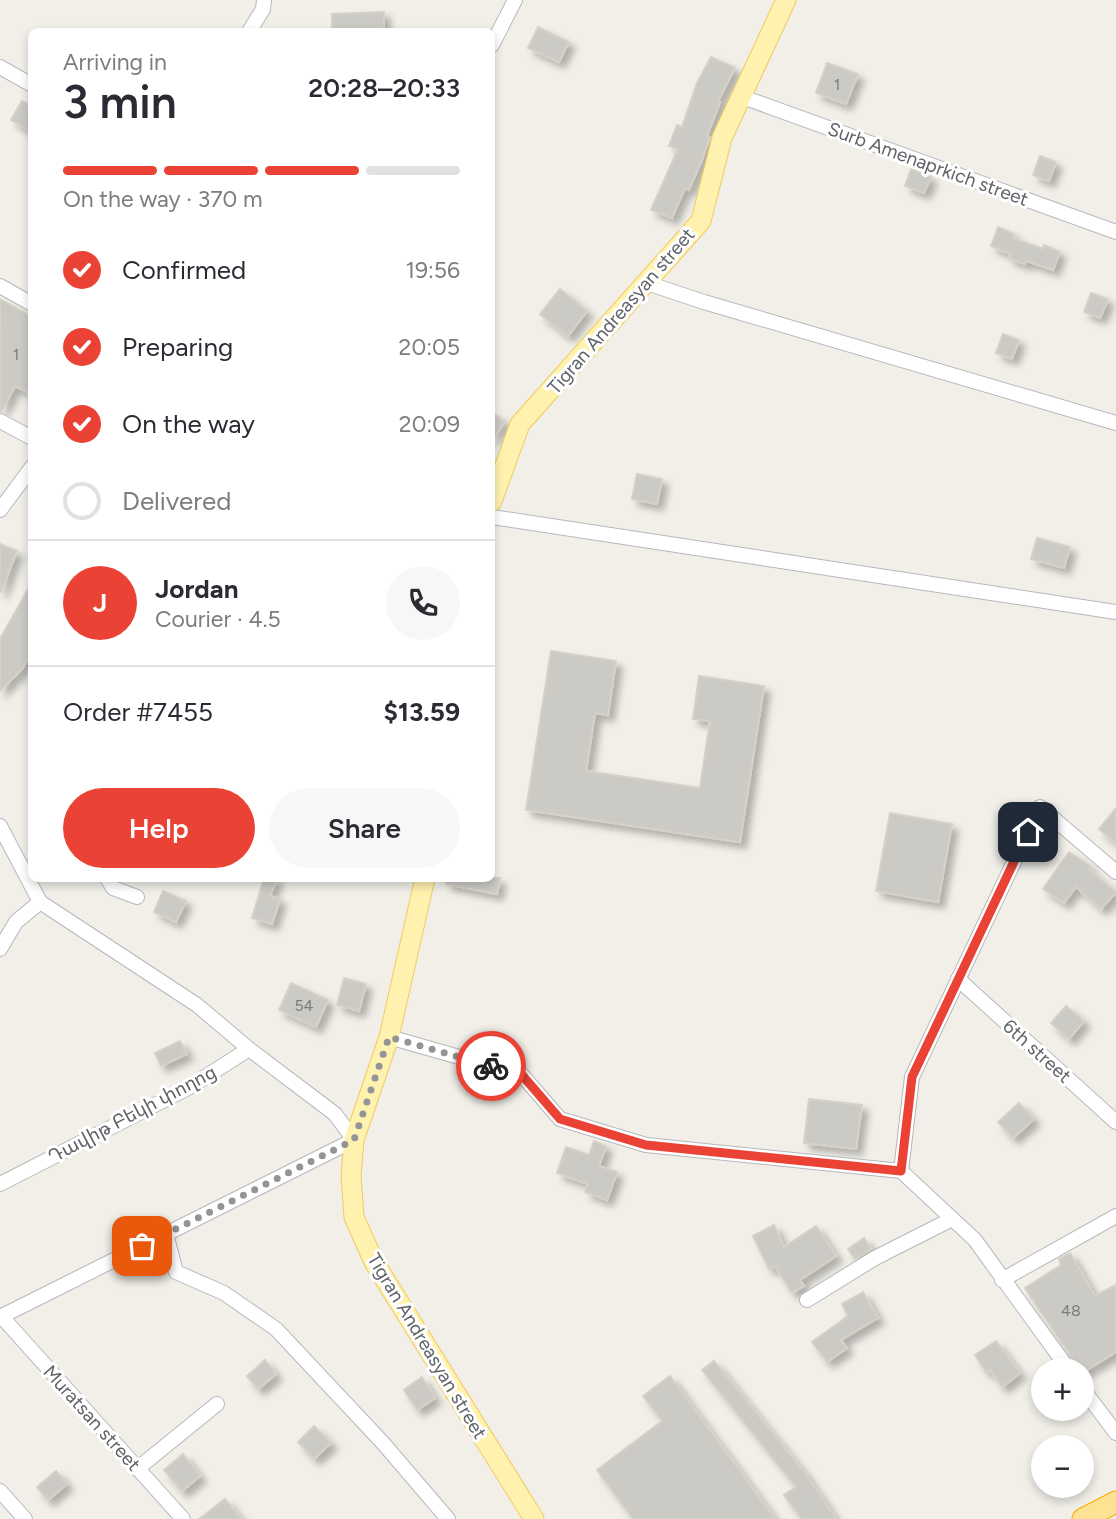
<!DOCTYPE html>
<meta charset="utf-8">
<style>
body{margin:0;font-family:Figtree,"Noto Sans Armenian",sans-serif;background:#f7f7f7;color:#2b2b33;height:100vh;display:flex;flex-direction:column;font-size:26px;white-space:nowrap}
*{box-sizing:border-box;margin:0}
p{font-size:23px;color:#7c7c81}
.icon{flex:none;width:38px;height:38px;fill:none;stroke:currentColor;stroke-width:2;stroke-linecap:round;stroke-linejoin:round}
.map{position:relative;flex:1;overflow:hidden}
.drawer{position:absolute;left:28px;top:28px;width:467px;height:854px;display:flex;flex-direction:column;background:#fff;border-radius:10px;box-shadow:0 4px 10px #0003}
.drawer>*{flex:none}
.controls{position:absolute;left:1031px;top:1358px;display:grid;gap:14px}
.controls a{display:grid;place-items:center;width:63px;height:63px;border-radius:50%;background:#fff;box-shadow:0 4px 10px #0003;font-size:35px}
.pin{position:absolute;display:grid;place-items:center;width:60px;height:60px;color:#fff;margin:-30px;border-radius:14px;box-shadow:0 4px 10px #0006}
.courier{position:absolute;display:grid;place-items:center;width:70px;height:70px;margin:-35px;border:5px solid #ea4335;border-radius:50%;background:#fff;color:#222;box-shadow:0 2px 9px #0007}
.headline em{font-style:normal;font-weight:600}
.headline div{display:flex;flex-direction:column-reverse}
.headline{display:flex;align-items:center;justify-content:space-between;height:119px;padding:0 35px}
h1{font-size:46px;font-weight:600;line-height:52px}
.bar{display:grid;grid-template-columns:repeat(4,1fr);gap:10px 7px;align-content:center;height:84px;padding:0 35px}
.bar i{height:9px;border-radius:5px;background:#e1e1e2}
.bar .on{background:#ea4335}
.bar p{grid-column:span 4}
.line{display:flex;align-items:center;gap:18px;padding:0 35px;border-top:2px solid #e1e1e2}
.line div{flex:1}
.round{display:grid;place-items:center;flex:none;width:74px;height:74px;border-radius:37px;background:#f7f7f7}
ol{padding:0 35px;list-style:none}
li{display:flex;align-items:center;gap:21px;height:77px}
li p{margin-inline-start:auto}
li .icon{padding:7px;border-radius:50%;background:#ea4335;color:#fff;stroke-width:4}
li:last-child{color:#7c7c81}
li i{width:38px;height:38px;border:4px solid #e1e1e2;border-radius:50%}
.cta{display:flex;gap:14px;margin-top:auto;padding:14px 35px}
.cta a{flex:1;height:80px;border-radius:42px;background:#ea4335;color:#fff;font-size:28px;font-weight:600;line-height:80px;text-align:center}
.cta a+a{background:#f7f7f7;color:#2b2b33}
.map>svg:first-child{display:block}
.building{fill:#cccac5;stroke:#d6d1c6;stroke-width:2;filter:url(#shadow)}
.lines{fill:none;stroke-linecap:round;stroke-linejoin:round}
.minor-casing{stroke:#b5b8bc;stroke-width:16}
.major-casing{stroke:#f2c960;stroke-width:21}
.highway-casing{stroke:#f9ab00;stroke-width:23}
.minor{stroke:#fff;stroke-width:14}
.major{stroke:#fff2af;stroke-width:19}
.highway{stroke:#fde293;stroke-width:21}
.done{stroke:#929495;stroke-width:7;stroke-dasharray:0 12.6}
.route{stroke:#ea4335;stroke-width:9}
.labels{text-anchor:middle;dominant-baseline:central;stroke-width:6;stroke-linejoin:round;paint-order:stroke}
.number-label{font-size:16px;fill:#7a7d7f}
.street-label{font-size:19px;fill:#5f6368;stroke:#fff}
</style>
<div class="map">
<svg width="1116" height="1519" viewBox="0 0 1116 1519">
<defs>
<filter id="shadow"><feDropShadow dx="6" dy="6" stdDeviation="3.5" flood-color="#0004"/></filter>
</defs>
<rect width="100%" height="100%" fill="#f1efe8"/>
<g class="building">
<polygon points="384,12 384,32 332,32 332,14"/>
<polygon points="538,27 569,42 559,62 528,48"/>
<polygon points="711,57 735,68 718,101 720,102 707,136 710,137 701,162 689,190 685,188 672,218 651,210 678,149 669,146 677,125 682,127 697,83"/>
<polygon points="827,63 858,74 846,104 816,93"/>
<polygon points="22,101 32,106 32,132 11,120"/>
<polygon points="1040,156 1056,162 1049,181 1033,175"/>
<polygon points="911,169 931,177 924,193 905,186"/>
<polygon points="998,227 1014,234 1013,238 1043,249 1044,245 1060,252 1053,270 1027,261 1025,264 1009,258 1011,254 991,246"/>
<polygon points="560,289 587,311 568,336 540,314"/>
<polygon points="1091,293 1108,299 1100,318 1084,312"/>
<polygon points="0,299 32,317 32,394 15,386 1,412"/>
<polygon points="1003,334 1019,340 1012,359 996,353"/>
<polygon points="492,412 505,422 492,440"/>
<polygon points="637,474 662,479 657,504 632,499"/>
<polygon points="1037,538 1070,547 1064,568 1031,559"/>
<polygon points="0,544 17,551 1,592 0,592"/>
<polygon points="32,582 32,650 23,668 0,691 0,639"/>
<polygon points="551,651 616,661 608,715 595,713 586,771 700,788 710,721 693,719 699,676 764,686 740,842 526,810"/>
<polygon points="1116,808 1116,843 1099,829"/>
<polygon points="890,813 952,824 938,902 876,891"/>
<polygon points="1069,852 1090,866 1089,869 1116,892 1101,909 1076,887 1064,903 1043,889"/>
<polygon points="264,878 277,878 270,896 280,899 272,924 252,918"/>
<polygon points="447,878 500,878 497,894 446,884"/>
<polygon points="163,891 186,901 176,922 154,912"/>
<polygon points="344,978 366,984 359,1011 337,1005"/>
<polygon points="291,983 328,1000 316,1027 279,1010"/>
<polygon points="1066,1006 1084,1021 1069,1039 1051,1023"/>
<polygon points="180,1041 187,1054 161,1066 155,1053"/>
<polygon points="809,1099 862,1105 856,1149 804,1143"/>
<polygon points="1019,1103 1034,1119 1013,1138 998,1122"/>
<polygon points="594,1141 606,1146 599,1166 617,1172 607,1200 585,1192 588,1184 557,1173 566,1147 589,1155"/>
<polygon points="774,1225 784,1247 816,1226 836,1256 800,1280 804,1286 792,1293 775,1266 769,1269 753,1236"/>
<polygon points="864,1238 871,1249 855,1259 848,1249"/>
<polygon points="1070,1253 1095,1296 1116,1285 1116,1352 1082,1373 1025,1288 1061,1265 1059,1259"/>
<polygon points="863,1292 878,1318 841,1340 847,1348 827,1362 812,1342 848,1316 842,1304"/>
<polygon points="996,1341 1020,1373 1002,1387 990,1370 986,1372 975,1355"/>
<polygon points="265,1360 276,1374 258,1389 247,1376"/>
<polygon points="714,1361 804,1472 836,1519 802,1519 784,1495 796,1487 702,1370"/>
<polygon points="670,1376 775,1519 633,1519 597,1470 662,1421 643,1396"/>
<polygon points="422,1377 435,1398 417,1410 404,1390"/>
<polygon points="314,1426 331,1443 314,1459 298,1442"/>
<polygon points="183,1454 200,1476 182,1491 164,1470"/>
<polygon points="56,1471 67,1484 48,1500 37,1487"/>
<polygon points="225,1499 241,1519 199,1519"/>
</g>
<g class="lines">
<defs>
<g id="minor">
<polyline points="249,32 263,9 264,0"/>
<polyline points="492,45 515,0"/>
<polyline points="0,67 32,85"/>
<polyline points="740,96 1116,232"/>
<polyline points="647,283 704,302 1116,423"/>
<polyline points="0,286 32,304"/>
<polyline points="0,421 32,438"/>
<polyline points="0,510 32,467"/>
<polyline points="492,517 1116,612"/>
<polyline points="0,826 40,902 197,1005 249,1049"/>
<polyline points="107,878 113,888 137,897"/>
<polyline points="0,949 16,922 40,902"/>
<polyline points="958,979 1116,1122"/>
<polyline points="389,1037 522,1075 560,1119 646,1145 901,1171 975,1240 1069,1370"/>
<polyline points="901,1171 912,1077 1040,807 1116,872"/>
<polyline points="0,1184 188,1088 249,1049 335,1114 354,1140 0,1317"/>
<polyline points="166,1234 176,1272 224,1293 276,1329 383,1443 448,1519"/>
<polyline points="1002,1280 1116,1216"/>
<polyline points="807,1300 875,1258 952,1219"/>
<polyline points="2,1317 183,1519"/>
<polyline points="1082,1388 1116,1433"/>
<polyline points="137,1469 217,1404"/>
<polyline points="0,1491 25,1519"/>
</g>
<g id="major">
<polyline points="492,501 520,424 701,221 722,138 786,0"/>
<polyline points="425,878 389,1037 354,1140 351,1176 354,1217 374,1262 534,1519"/>
</g>
<polyline id="highway" points="1083,1519 1116,1502"/>
</defs>
<use href="#minor" class="minor-casing"/>
<use href="#major" class="major-casing"/>
<use href="#highway" class="highway-casing"/>
<use href="#minor" class="minor"/>
<use href="#major" class="major"/>
<use href="#highway" class="highway"/>
</g>
<g class="lines">
<polyline class="done" points="142,1246 354,1140 389,1037 491,1066"/>
<polyline class="route" points="491,1066 522,1075 560,1119 646,1145 901,1171 912,1077 1028,832"/>
</g>
<g class="labels">
<g class="number-label">
<text x="837" y="84">1</text>
<text x="16" y="354">1</text>
<text x="304" y="1005">54</text>
<text x="1071" y="1310">48</text>
</g>
<g class="street-label">
<text transform="translate(928 164) rotate(20)">Surb Amenaprkich street</text>
<text transform="translate(621 311) rotate(-49)">Tigran Andreasyan street</text>
<text transform="translate(1037 1051) rotate(42)">6th street</text>
<text transform="translate(132 1114) rotate(-28)">Դավիթ Բեկի փողոց</text>
<text transform="translate(427 1346) rotate(59)">Tigran Andreasyan street</text>
<text transform="translate(92 1418) rotate(48)">Muratsan street</text>
</g>
</g>
</svg>
<div class="controls">
<a>+</a>
<a>−</a>
</div>
<div class="pin" style="left:142px;top:1246px;background:#ea580c"><svg class="icon" aria-label="bag" viewBox="0 0 24 24"><path d="M5 8h14l-1 12H6zM9 8a3 3 0 0 1 6 0"/></svg></div>
<div class="pin" style="left:1028px;top:832px;background:#1f2937"><svg class="icon" aria-label="home" viewBox="0 0 24 24"><path d="M3 11l9-7 9 7M6 9v11h12V9"/></svg></div>
<div class="courier" style="left:491px;top:1066px"><svg class="icon" aria-label="bike" viewBox="0 0 24 24"><circle cx="6" cy="16" r="4"/><circle cx="18" cy="16" r="4"/><path d="M6 16l4-8h5l3 8M10 8l3 8H6M13 5h3"/></svg></div>
<section class="drawer">
<div class="headline"><div><h1>3 min</h1><p>Arriving in</p></div><em>20:28–20:33</em></div>
<div class="bar"><i class="on"></i><i class="on"></i><i class="on"></i><i></i><p>On the way · 370 m</p></div>
<ol>
<li><svg class="icon" aria-label="check" viewBox="0 0 24 24"><path d="M5 12l5 5 9-10"/></svg>Confirmed<p>19:56</p></li>
<li><svg class="icon" aria-label="check" viewBox="0 0 24 24"><path d="M5 12l5 5 9-10"/></svg>Preparing<p>20:05</p></li>
<li><svg class="icon" aria-label="check" viewBox="0 0 24 24"><path d="M5 12l5 5 9-10"/></svg>On the way<p>20:09</p></li>
<li><i></i>Delivered</li>
</ol>
<div class="line" style="height:126px"><b class="round" style="background:#ea4335;color:#fff">J</b><div><b>Jordan</b><p>Courier · 4.5</p></div><a class="round"><svg class="icon" aria-label="phone" viewBox="0 0 24 24"><path d="M5 4h4l2 5-3 2q2 4 5 5l2-3 5 2v4C11 20 4 13 5 4z"/></svg></a></div>
<div class="line" style="height:91px"><div>Order #7455</div><b>$13.59</b></div>
<div class="cta"><a>Help</a><a>Share</a></div>
</section>
</div>
